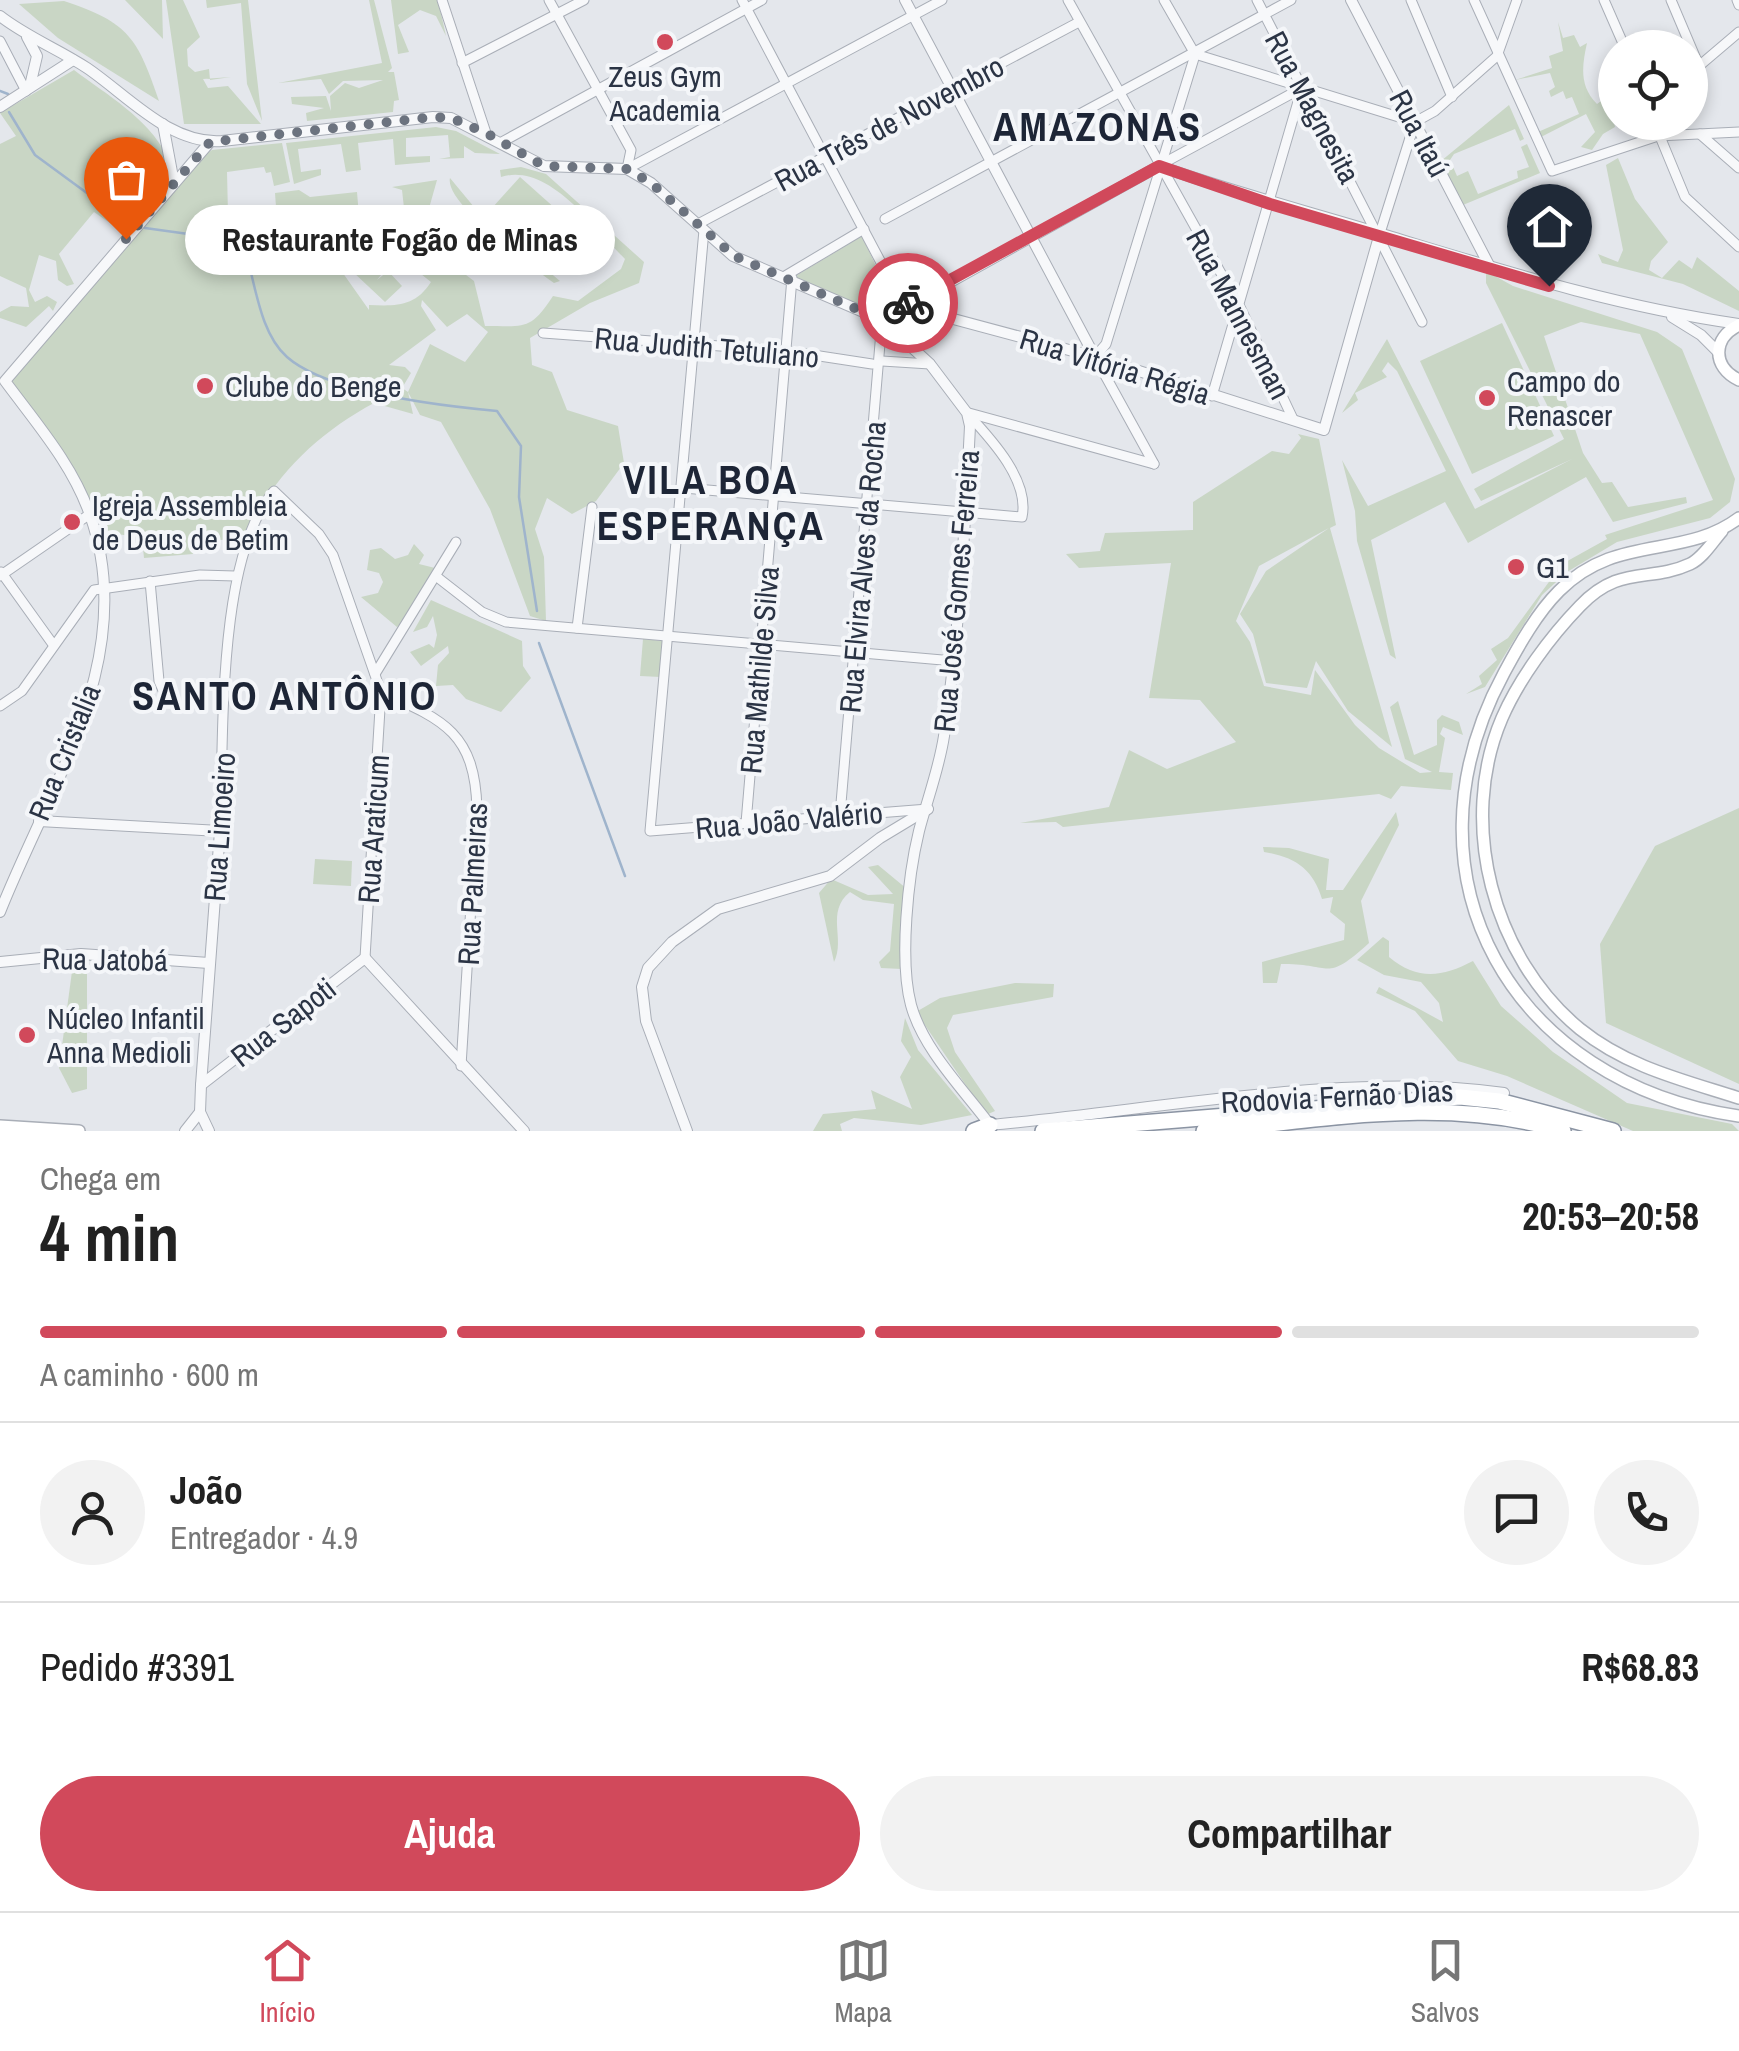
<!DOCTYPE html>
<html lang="pt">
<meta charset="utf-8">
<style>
body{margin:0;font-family:"Archivo Narrow",sans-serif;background:#f2f2f2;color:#222;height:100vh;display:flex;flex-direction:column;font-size:38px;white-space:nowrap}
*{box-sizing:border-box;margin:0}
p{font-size:32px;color:#767676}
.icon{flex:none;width:55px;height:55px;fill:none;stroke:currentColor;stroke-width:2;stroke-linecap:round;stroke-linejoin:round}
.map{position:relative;height:1131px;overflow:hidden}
.sheet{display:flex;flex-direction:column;background:#fff;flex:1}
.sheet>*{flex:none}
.fabs{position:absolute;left:1598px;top:30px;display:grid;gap:20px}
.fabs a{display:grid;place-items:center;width:110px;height:110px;border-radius:50%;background:#fff;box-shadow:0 5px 15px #0003;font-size:50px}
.pin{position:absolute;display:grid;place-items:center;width:85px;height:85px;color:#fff;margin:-102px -42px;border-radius:50% 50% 50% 0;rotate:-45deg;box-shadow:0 0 10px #0007}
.pin .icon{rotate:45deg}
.courier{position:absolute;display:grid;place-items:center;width:100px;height:100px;margin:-50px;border:8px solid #d1495b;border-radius:50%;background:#fff;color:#222;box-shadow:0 2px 12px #0007}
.bubble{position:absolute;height:70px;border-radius:35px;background:#fff;box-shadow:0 5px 15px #0003;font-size:32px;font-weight:700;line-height:70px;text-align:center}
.overview em{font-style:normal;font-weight:700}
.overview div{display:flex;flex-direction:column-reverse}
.overview{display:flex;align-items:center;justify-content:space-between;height:170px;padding:0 40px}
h1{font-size:65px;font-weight:700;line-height:75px}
.bar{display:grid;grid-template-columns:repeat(4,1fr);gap:15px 10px;align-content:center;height:120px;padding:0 40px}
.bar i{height:12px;border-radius:8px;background:#e0e0e0}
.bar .active{background:#d1495b}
.bar p{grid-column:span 4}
.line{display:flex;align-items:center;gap:25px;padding:0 40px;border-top:2px solid #e0e0e0}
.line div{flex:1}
.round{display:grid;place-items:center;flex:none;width:105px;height:105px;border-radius:52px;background:#f2f2f2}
.cta{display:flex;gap:20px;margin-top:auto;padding:20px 40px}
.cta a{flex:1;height:115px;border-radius:60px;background:#d1495b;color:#fff;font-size:40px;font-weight:700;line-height:115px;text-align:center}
.cta a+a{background:#f2f2f2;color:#222}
.menu{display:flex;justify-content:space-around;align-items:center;height:140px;border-top:2px solid #e0e0e0;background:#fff;font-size:28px;color:#767676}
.menu a{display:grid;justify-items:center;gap:5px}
.menu .active{color:#d1495b}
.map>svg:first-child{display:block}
.green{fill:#c9d6c5;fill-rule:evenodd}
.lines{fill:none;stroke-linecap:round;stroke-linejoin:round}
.stream{stroke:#9fb4cc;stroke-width:2.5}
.minor-casing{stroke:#a9aeb7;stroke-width:11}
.tertiary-casing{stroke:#a9aeb7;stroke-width:12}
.secondary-casing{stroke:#a9aeb7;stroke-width:14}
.motorway-casing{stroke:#8b94a3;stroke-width:18}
.minor{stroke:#f7f8fa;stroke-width:9}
.tertiary{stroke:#f7f8fa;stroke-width:10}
.secondary{stroke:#fff;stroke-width:11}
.motorway{stroke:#fff;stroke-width:15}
.done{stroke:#6c737f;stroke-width:10;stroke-dasharray:0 18}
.route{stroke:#d1495b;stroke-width:12}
.poi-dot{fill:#d1495b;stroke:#f4f6f9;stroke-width:4}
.labels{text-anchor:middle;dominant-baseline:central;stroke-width:8;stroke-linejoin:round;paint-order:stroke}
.poi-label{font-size:30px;fill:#2b3445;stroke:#f4f6f9;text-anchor:start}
.street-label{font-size:30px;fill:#2b3445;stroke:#f4f6f9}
.district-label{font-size:40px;font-weight:bold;letter-spacing:2.5px;fill:#1d2536;stroke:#f4f6f9}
</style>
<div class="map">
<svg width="1739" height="1131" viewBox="0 0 1739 1131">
<rect width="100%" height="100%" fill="#e4e7ec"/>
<g class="green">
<polygon points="125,0 162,0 163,40 163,39"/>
<polygon points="166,0 183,0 200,37 187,49 188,66 195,72 209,69 210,80 231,77 203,79 208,88 228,86 261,124 184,124"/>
<polygon points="206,0 248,0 262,121 247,84 241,3 207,8"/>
<polygon points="369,0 374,0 392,68 388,72 394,72 399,100 394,101 393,112 307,121 306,113 324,108 292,104 291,97 326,96 331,111 330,96 345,83 359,88 383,80 343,81 329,94 321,79 278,83 382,63"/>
<polygon points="391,0 438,0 446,36 436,16 420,10 398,25 409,52 398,54"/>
<path d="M64,1C130,23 137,38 159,101L58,38L19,4Z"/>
<path d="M1558,22L1563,38L1574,35L1580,47L1587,43C1582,66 1579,86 1597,104L1608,96L1615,127L1603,134L1592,150L1581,147L1595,132L1586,114L1539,138L1538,132L1579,114L1572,97L1566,99L1563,91L1551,97L1549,91L1555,87L1550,73L1515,80L1552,68L1549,56L1563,51Z"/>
<path d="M74,70C107,95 148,118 167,156L155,190L120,230L94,212L59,254L74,284L67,286L58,280L56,261L39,255L29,290L35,302L47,296L57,302L53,311L49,306L26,327L0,318V312L11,306L29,307L26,288L0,276V144L16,136L0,113Z"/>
<polygon points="1509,105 1524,139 1520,141 1515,129 1454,154 1450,160 1457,176 1468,171 1478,194 1518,178 1517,171 1529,167 1521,147 1527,144 1540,173 1463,205 1441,161"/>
<polygon points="436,127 456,131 500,154 475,153 464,146 464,158 439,159 450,157 448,135 406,138 406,157 430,156 430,162 395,165 393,139 358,143 361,170 346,172 341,144 298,149 301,172 321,169 321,175 294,184 286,143"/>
<path d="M282,143L290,182L274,186L271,172L266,173L264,167L227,172L228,214L234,218L271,215L270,209L276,207L275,193L299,190L310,197L357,192L360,228L385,227L406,242L390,261L371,251L367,253L385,270L377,280L388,271L402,286L385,302L352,271L366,255L352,263L341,252L333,259L369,310V305C396,306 415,307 431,282L416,270L433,250L474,281L485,326C525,326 530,331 553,296L578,301L621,269L625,259C595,229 549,162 501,177L500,170L521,167L546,174L644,262L639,283L590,303L530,338L532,365L552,372L567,410L618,426L624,463L596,501L572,514L547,498L535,529L544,557L546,621L530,616L490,509L441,422L420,415L408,392L413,414L374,403C318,433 270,478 246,538L195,542L193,554L144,558L142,538L99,531L69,465L10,381L202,157L212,150ZM422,300L447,327L467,314L488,332L465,362L430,344L408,392L402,388L411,373L405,367L389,365L436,330L421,306Z"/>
<polygon points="1618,158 1635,199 1668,242 1651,261 1649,270 1662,278 1679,260 1692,269 1697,257 1739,291 1739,311 1683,284 1602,263 1598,254 1618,262 1623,250 1606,165"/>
<polygon points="520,177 584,234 556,265 492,208"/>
<path d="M450,178L479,213L560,281L554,283C531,267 444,203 450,178Z"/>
<polygon points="437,180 424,226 404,208 402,190 392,187"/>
<polygon points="862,236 894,305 876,314 794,277"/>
<polygon points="1486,271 1513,286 1657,332 1682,349 1735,479 1730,502 1710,518 1617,542 1567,572 1542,595 1485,687 1466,694 1482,684 1479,676 1497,660 1491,649 1508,638 1562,564 1607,539 1605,535 1713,500 1640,334 1581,322 1544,336 1583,453 1602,483 1612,482 1628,507 1686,497 1687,503 1613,522 1586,477 1468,543 1445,502 1371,540 1396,659 1390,655 1357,541 1355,511 1342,460 1368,506 1446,471 1397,371 1388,362 1382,371 1387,377 1355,393 1358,400 1342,413 1387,339 1475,509 1572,459 1481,501 1474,489 1564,439 1486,283"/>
<polygon points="1502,323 1554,436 1472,474 1420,361"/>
<polygon points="1298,434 1319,439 1336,525 1330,528 1392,747 1348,711 1316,661 1307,688 1266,683 1253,634 1240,614 1266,571 1329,528 1259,566 1236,621 1250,642 1264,686 1311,695 1315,670 1355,725 1379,748 1420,773 1432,772 1405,759 1390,707 1398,701 1414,755 1437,745 1437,720 1442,715 1459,722 1463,735 1443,727 1440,734 1445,738 1439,772 1453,773 1451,790 1401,786 1391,799 1379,794 1063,827 1056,822 1020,823 1109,807 1129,750 1167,769 1236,742 1200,700 1149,698 1171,563 1079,568 1066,554 1100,551 1105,533 1193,530 1193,502 1272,451 1289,454 1301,438"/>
<polygon points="414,544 424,555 419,564 435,568 414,611 397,627 361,597 378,593 383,582 379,573 367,570 370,550 381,548 395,559 408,555"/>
<polygon points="431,600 522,641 523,666 531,678 501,712 466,699 453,685 436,686 438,665 449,653 448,646 421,666 410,652 429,644 434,648 437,635 433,616 427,627 413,632"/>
<polygon points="643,639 663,641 661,677 640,676"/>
<polygon points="1739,808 1739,1084 1606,1023 1600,944 1655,846"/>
<path d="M1396,812L1399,825L1361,901L1369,943C1324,984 1333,963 1281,964L1277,983H1263L1262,962L1344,940L1345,924L1330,912L1333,897L1322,899C1313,869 1295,857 1264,852L1263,847L1289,848L1329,859L1326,890H1343Z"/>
<polygon points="315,859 352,861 351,886 313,884"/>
<path d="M878,865L907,889L902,969L881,968L879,962L890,951L894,904L863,900L850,892C825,912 846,939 834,962L819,893L831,879L868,895L893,894L868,867Z"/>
<path d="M1383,937L1389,941V957C1418,981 1442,977 1473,961L1501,1006L1553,1052L1627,1103L1732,1124L1739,1131H1633L1507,1076L1458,1061L1415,1011L1376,993L1379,987L1443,1022L1439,1003L1421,982L1384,975L1357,960Z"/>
<polygon points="73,964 87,966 87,1089 72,1093 59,1068"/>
<polygon points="1015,983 1054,984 1053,997 953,1015 947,1028 955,1052 995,1111 986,1115 916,1012 940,998"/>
<polygon points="905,1018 918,1050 972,1115 921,1125 854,1118 840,1124 842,1131 813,1131 823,1114 876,1109 871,1090 912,1109 900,1077 911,1057 901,1041"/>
</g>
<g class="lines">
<g class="stream">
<polyline points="0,91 8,94"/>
<polyline points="9,112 35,155 121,218"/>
<path d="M145,228L210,237L247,257C256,289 261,334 287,357C328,393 443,406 497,411L521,446L519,497L537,611"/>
<polyline points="539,643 625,876"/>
</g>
<defs>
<g id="minor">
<polyline points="442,0 486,133"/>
<polyline points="549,0 631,150 627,169"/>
<polyline points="742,0 904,306"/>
<polyline points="1068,0 1241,309 1293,419"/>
<polyline points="1164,0 1195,54"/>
<polyline points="1257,0 1422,322"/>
<polyline points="1411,0 1452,97"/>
<polyline points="1474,0 1552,171 1658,136 1739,132"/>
<polyline points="1604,0 1625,48"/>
<polyline points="1671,0 1699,66"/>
<polyline points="1737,0 1739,5"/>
<polyline points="0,41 26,91"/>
<polyline points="1195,54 1415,122"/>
<polyline points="462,63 584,0"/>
<polyline points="1690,68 1699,66 1739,32"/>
<polyline points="1415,122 1435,111 1497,56 1517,0"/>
<polyline points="1654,122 1685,197 1739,247"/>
<polyline points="1700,134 1739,168"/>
<polyline points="500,143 762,0"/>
<polyline points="1160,165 1302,88"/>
<polyline points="627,169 942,0"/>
<polyline points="885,219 1291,0"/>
<polyline points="698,224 1079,22"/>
<polyline points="704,230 650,831 928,809"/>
<polyline points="1380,233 1415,122"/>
<polyline points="785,276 864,229"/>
<polyline points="543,333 787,351 872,364"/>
<polyline points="882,361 930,364"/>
<polyline points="1212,396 1302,88"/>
<polyline points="969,413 1154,464"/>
<polyline points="1154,464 1095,357 1106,344 1195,55"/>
<path d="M684,488L1022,517C1030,480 990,438 967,413"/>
<polyline points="1,572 52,643"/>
<polyline points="0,576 90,514"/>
<polyline points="437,577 482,612 506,622 954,661"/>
<polyline points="150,581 159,681 165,695"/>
<polyline points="577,628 592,507"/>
<polyline points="375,674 456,542"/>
<path d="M381,692C444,720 475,733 477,809L461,1066"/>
<polyline points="0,706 22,691 94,590 200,575 235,576"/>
<polyline points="840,815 882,320"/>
<polyline points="746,823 792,278"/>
<path d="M220,831C224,742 216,558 274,491L319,534L333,555L381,692L365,958"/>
</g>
<g id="tertiary">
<polyline points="905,0 1095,357"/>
<polyline points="1351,0 1490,267"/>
<path d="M0,16C27,37 58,49 87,68C127,95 170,145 222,141L433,117L451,118L544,166L627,169L651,183L733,256L882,320L930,364L967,413L970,426C965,529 959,634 944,736C939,769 927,800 919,831C908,876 899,960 911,1005C923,1049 963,1089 990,1125C1151,1111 1346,1071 1504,1093"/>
<polyline points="27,37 37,56 30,86"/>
<polyline points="0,107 73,60"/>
<polyline points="163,124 174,183"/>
<polyline points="905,306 1095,357 1324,430 1380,233"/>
<polyline points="1672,317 1701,335 1718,352"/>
<path d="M882,320L1159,166C1236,193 1314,213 1392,237C1508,272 1619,307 1739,324"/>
<polyline points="39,821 220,831 201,1085 200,1112 209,1131"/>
<path d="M0,912C49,788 140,655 90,515C73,465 36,423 5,381L210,142"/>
<polyline points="0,962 81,954 209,963"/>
<polyline points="201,1085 365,958 524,1131"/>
<polyline points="185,1131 200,1112"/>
<polyline points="687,1131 646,1021 642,987 648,968 672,942 718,909 830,876 880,838 928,809"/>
</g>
<g id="secondary">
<path d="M1739,325C1712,338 1712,367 1739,380"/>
<path d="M1739,518C1683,560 1616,533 1559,591C1537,613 1519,645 1504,673C1393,878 1514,1084 1739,1116"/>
<path d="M1722,531C1713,541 1703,558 1690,564C1649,583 1620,564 1580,606C1550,637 1519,679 1502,718C1457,823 1493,958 1580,1029C1627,1067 1683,1080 1739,1098"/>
<polyline points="0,1126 79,1131"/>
</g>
<g id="motorway">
<polyline points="974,1131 990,1125"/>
<polyline points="1043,1131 1460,1097 1499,1101 1613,1131"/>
<path d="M1204,1131C1323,1120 1446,1095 1563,1131"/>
</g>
</defs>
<use href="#minor" class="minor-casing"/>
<use href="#tertiary" class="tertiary-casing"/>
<use href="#secondary" class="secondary-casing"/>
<use href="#motorway" class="motorway-casing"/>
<use href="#minor" class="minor"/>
<use href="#tertiary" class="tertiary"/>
<use href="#secondary" class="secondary"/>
<use href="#motorway" class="motorway"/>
</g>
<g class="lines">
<polyline class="done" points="126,239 210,142 433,117 451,118 486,133 544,166 627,169 651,183 734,256 882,320 908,303"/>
<polyline class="route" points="908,303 1159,166 1270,204 1549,286"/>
</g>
<g class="poi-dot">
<circle cx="665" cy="42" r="10"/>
<circle cx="205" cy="386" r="10"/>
<circle cx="1487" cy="398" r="10"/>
<circle cx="72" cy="522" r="10"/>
<circle cx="1516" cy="567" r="10"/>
<circle cx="27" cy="1035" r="10"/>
</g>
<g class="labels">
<g class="poi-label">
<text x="665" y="76" text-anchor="middle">Zeus Gym<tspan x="665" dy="34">Academia</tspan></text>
<text x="1507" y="381">Campo do<tspan x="1507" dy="34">Renascer</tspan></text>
<text x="225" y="386">Clube do Benge</text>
<text x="92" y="505">Igreja Assembleia<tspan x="92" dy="34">de Deus de Betim</tspan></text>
<text x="1536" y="567">G1</text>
<text x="47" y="1018">Núcleo Infantil<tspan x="47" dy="34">Anna Medioli</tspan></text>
</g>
<g class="street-label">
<text transform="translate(1313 107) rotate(62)">Rua Magnesita</text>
<text transform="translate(889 123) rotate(-28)">Rua Três de Novembro</text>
<text transform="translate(1420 133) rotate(62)">Rua Itaú</text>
<text transform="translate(1239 314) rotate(62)">Rua Mannesman</text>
<text transform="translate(707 347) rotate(5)">Rua Judith Tetuliano</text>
<text transform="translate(1115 366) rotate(17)">Rua Vitória Régia</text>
<text transform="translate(862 567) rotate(-85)">Rua Elvira Alves da Rocha</text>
<text transform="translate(956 591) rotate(-85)">Rua José Gomes Ferreira</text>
<text transform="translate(759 670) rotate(-85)">Rua Mathilde Silva</text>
<text transform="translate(64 752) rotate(-68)">Rua Cristalia</text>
<text transform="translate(789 820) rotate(-5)">Rua João Valério</text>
<text transform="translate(219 827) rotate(-86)">Rua Limoeiro</text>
<text transform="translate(373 829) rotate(-86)">Rua Araticum</text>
<text transform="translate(472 884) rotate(-87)">Rua Palmeiras</text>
<text transform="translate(105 959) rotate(1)">Rua Jatobá</text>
<text transform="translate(283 1022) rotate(-38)">Rua Sapoti</text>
<text transform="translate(1337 1096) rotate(-3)">Rodovia Fernão Dias</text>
</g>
<g class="district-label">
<text x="1098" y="126">AMAZONAS</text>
<text x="711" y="479">VILA BOA<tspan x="711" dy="46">ESPERANÇA</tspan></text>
<text x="285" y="695">SANTO ANTÔNIO</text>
</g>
</g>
</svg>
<div class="fabs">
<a><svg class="icon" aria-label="locate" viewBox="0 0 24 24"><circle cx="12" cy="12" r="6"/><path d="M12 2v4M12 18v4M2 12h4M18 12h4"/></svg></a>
</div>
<div class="pin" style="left:126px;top:239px;background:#ea580c"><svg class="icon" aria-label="bag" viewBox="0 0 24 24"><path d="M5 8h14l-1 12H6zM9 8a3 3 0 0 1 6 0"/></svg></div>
<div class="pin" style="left:1549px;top:286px;background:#1f2937"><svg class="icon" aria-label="home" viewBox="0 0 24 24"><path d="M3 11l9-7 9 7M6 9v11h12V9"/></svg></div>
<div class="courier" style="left:908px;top:303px"><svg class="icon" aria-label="bike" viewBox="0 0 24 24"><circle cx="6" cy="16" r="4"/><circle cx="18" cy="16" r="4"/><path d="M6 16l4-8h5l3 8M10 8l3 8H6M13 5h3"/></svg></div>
<div class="bubble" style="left:185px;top:205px;width:430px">Restaurante Fogão de Minas</div>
</div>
<section class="sheet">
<div class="overview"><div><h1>4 min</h1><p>Chega em</p></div><em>20:53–20:58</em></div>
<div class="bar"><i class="active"></i><i class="active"></i><i class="active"></i><i></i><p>A caminho · 600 m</p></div>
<div class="line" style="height:180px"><a class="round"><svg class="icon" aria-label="person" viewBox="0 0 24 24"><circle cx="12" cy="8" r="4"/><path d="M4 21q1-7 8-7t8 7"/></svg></a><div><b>João</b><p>Entregador · 4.9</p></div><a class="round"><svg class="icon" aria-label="chat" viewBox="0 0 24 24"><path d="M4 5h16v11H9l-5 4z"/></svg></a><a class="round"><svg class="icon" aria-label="phone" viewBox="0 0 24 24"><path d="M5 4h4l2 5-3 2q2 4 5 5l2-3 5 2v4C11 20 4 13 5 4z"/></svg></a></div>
<div class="line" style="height:130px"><div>Pedido #3391</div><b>R$68.83</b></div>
<div class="cta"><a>Ajuda</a><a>Compartilhar</a></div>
</section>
<nav class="menu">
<a class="active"><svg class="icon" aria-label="home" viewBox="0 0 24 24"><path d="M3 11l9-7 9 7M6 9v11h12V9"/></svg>Início</a>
<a><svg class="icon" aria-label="map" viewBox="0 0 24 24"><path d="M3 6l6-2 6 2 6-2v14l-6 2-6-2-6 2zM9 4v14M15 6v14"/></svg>Mapa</a>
<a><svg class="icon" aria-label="saved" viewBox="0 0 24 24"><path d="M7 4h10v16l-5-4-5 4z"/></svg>Salvos</a>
</nav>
